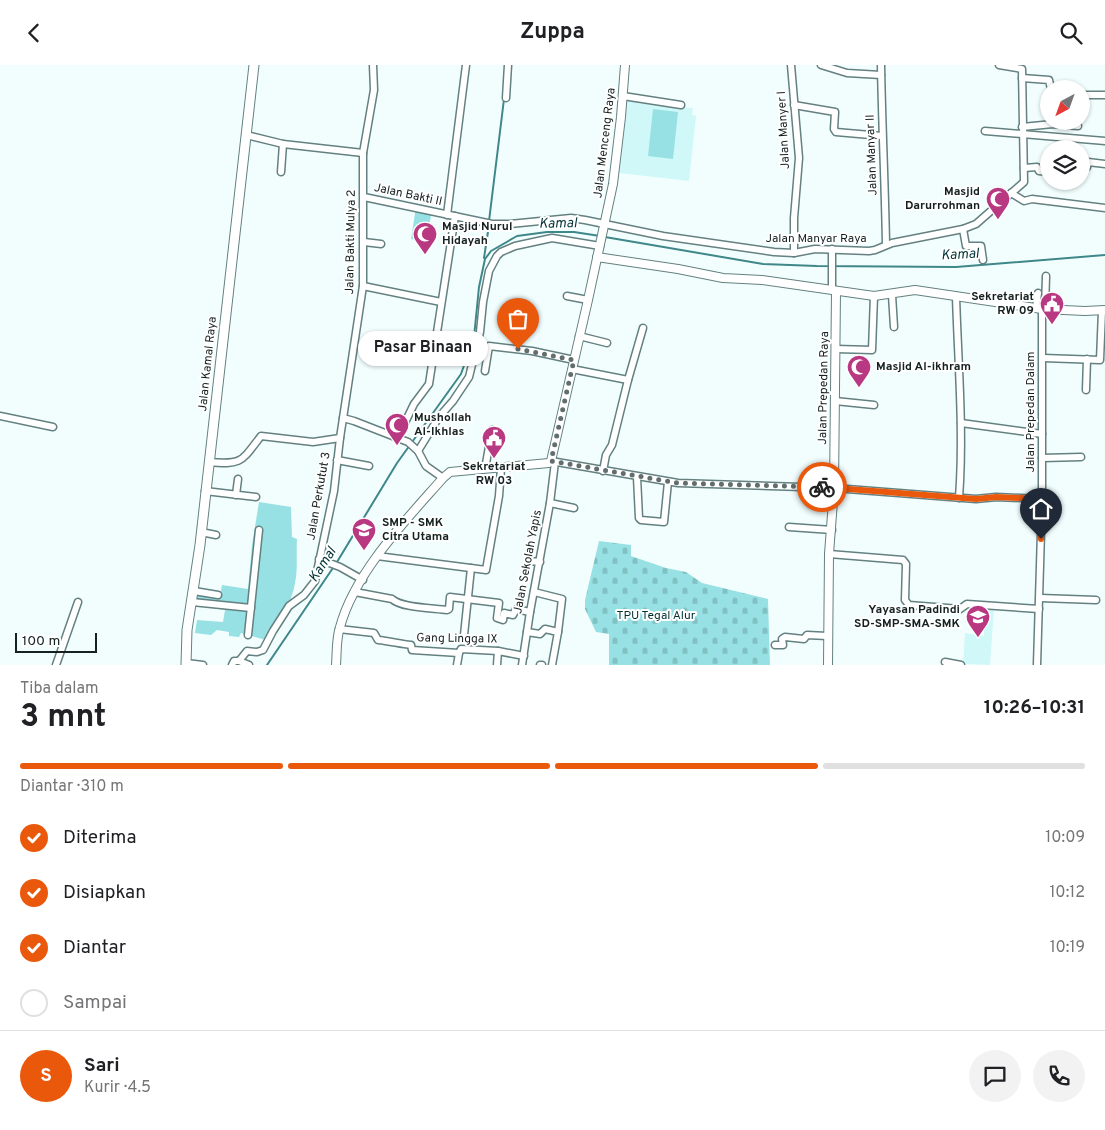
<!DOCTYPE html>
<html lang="id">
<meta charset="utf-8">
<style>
body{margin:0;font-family:Overpass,sans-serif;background:#f2f2f2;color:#202124;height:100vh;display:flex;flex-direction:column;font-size:19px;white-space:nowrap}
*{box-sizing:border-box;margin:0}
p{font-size:16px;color:#757577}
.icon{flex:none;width:28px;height:28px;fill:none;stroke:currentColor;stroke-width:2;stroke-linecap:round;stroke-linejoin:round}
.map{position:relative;height:600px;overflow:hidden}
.drawer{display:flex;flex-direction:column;background:#fff;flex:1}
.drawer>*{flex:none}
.needle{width:32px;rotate:221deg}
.tools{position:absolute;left:1040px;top:15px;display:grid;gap:10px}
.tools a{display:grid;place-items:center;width:50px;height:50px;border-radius:50%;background:#fff;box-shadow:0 1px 4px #0004;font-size:25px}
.scale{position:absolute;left:15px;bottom:12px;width:82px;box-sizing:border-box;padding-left:5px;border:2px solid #152020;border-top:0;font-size:14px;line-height:18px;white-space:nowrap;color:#152020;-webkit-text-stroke:4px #fff;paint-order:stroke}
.pin{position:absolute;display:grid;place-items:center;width:42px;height:42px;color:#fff;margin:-51px -21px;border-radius:50% 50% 50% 0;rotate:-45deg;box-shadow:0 0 5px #0007}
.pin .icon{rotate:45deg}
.courier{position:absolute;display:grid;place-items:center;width:50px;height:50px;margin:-25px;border:4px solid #ea580c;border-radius:50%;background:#fff;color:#222;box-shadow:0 1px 6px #0007}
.bubble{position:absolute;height:35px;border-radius:18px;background:#fff;box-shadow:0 1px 4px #0004;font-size:16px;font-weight:700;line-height:35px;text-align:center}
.overview em{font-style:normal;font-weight:700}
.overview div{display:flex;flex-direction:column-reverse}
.overview{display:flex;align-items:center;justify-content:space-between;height:85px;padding:0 20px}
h1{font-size:32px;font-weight:700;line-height:38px}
.bar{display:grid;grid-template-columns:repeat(4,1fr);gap:8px 5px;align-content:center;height:60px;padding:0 20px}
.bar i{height:6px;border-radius:4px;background:#e0e0e0}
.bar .selected{background:#ea580c}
.bar p{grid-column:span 4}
.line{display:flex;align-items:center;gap:12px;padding:0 20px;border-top:1px solid #e0e0e0}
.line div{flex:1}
.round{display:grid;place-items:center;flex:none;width:52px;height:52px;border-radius:26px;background:#f2f2f2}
ol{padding:0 20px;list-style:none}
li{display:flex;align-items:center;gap:15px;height:55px}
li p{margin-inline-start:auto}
li .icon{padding:5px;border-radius:50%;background:#ea580c;color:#fff;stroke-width:4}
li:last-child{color:#757577}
li i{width:28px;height:28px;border:2px solid #e0e0e0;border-radius:50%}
header{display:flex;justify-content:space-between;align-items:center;height:65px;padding:0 20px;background:#fff;font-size:22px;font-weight:700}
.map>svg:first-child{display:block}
.built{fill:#d0f8f9}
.green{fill:#97e1e4}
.cemetery{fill:url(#cemetery-stones)}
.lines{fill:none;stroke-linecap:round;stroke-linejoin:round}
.stream{stroke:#3f8789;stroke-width:2}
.minor-casing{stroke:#648080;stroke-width:9}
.tertiary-casing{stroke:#648080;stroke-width:10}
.secondary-casing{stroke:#648080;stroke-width:11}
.minor{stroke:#fff;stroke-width:6}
.tertiary{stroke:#fff;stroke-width:8}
.secondary{stroke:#fff;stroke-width:9}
.done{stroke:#626e6e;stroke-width:5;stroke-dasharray:0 9}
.route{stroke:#ea580c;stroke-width:6}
.labels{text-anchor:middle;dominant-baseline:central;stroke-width:4;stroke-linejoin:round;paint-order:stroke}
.street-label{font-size:12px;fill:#152020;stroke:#fff}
.poi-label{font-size:12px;font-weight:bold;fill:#152020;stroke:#fff;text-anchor:start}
.park-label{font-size:12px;fill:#003032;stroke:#fff}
.water-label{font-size:14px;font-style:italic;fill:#023335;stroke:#fff}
</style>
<header><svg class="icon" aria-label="back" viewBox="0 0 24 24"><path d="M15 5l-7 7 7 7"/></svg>Zuppa<svg class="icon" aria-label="search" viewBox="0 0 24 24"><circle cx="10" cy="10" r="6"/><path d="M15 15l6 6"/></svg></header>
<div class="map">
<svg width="1105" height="600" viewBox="0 0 1105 600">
<defs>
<pattern id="cemetery-stones" width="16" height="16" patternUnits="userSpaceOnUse" patternTransform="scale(1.25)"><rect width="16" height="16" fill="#97e1e4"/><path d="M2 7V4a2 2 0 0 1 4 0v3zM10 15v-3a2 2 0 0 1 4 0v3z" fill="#81c1c3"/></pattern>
</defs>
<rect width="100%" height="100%" fill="#f2fefe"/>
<g class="built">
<polygon points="628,30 682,37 682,42 693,43 692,50 696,51 689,116 619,108"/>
<polygon points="985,544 994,544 990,600 963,599 965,568 984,571"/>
</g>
<g class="green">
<polygon points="653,44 678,47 673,94 648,91"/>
<polygon points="416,142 432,145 426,177 411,174"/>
<path d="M259,437L291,442L292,472L297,474C296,489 298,504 295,518C292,539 277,558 266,575L241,568L239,572L229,571V567L217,565L211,570L195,568L197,555L223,557L225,545L196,540L197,528L220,531L222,520L248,524L252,480Z"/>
</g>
<polygon class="cemetery" points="599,476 631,480 631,491 666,503 686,507 702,518 768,534 770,600 609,600 609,569 596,567 585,544 585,535"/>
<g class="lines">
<g class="stream">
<polyline points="489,156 504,34"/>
<polyline points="605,172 763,199 817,201 956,202 1105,190"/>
<polyline points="484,193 489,160"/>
<polyline points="267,600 337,497 397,398 461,309 474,272 479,222 485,194 491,186 517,171 547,167 574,167 600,171"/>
</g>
<defs>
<g id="minor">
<polyline points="791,0 799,93 794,153 794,188"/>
<polyline points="821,0 847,8 881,10"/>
<path d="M881,0C882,60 885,120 886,180"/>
<polyline points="1022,13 1049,15 1051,24"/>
<polyline points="1081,30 1105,30"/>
<polyline points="623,31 681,40"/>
<polyline points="506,33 508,0"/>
<polyline points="794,40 835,47 834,64 836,67 882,71"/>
<polyline points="1022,62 1053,59 1078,61"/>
<polyline points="985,66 1105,76"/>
<polyline points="246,70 283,79 363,88"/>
<polyline points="1081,102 1087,102 1088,97 1105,99"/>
<polyline points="1024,103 1037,102 1039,106 1049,107"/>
<polyline points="281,107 283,79"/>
<polyline points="1011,128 1024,136 1032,134 1105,143"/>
<polyline points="364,132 492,159 510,159 571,153 585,155 663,171 774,187 794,188 815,184 869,186 875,185 892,178 963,164 976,159 1024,117 1022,4 999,0"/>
<polyline points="447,150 466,0"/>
<polyline points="963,164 966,181 981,181 983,195"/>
<polyline points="364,177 381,179"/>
<polyline points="363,221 441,237"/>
<polyline points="832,225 832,184"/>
<polyline points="892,230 894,262"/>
<polyline points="567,231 588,235"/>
<path d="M956,231C958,298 964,366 959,433"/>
<polyline points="1036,243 1038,228"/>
<polyline points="1045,244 1046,211"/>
<polyline points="579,271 607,278"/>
<polyline points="836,284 872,285 874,231"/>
<polyline points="1043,293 1100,295 1102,246"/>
<polyline points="572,304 628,315"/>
<polyline points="485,306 489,281 532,286 574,295"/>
<polyline points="1086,325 1087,294"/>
<polyline points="835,336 874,340"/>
<polyline points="0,351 53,362"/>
<polyline points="343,353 354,356 408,377 418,386 426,401 443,413"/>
<polyline points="961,358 1042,369"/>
<polyline points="398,372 414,339 429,319 455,151"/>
<polyline points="418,386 439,352 453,336 469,312 480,267 483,237 489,206 497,191 501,187 515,181 552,173 600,181"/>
<polyline points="1042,393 1081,392"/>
<polyline points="337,395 369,401"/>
<polyline points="551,396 678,418 834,423 976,434 996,432 1042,434"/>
<path d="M209,397C242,400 241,397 261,371L313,377L340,373"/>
<polyline points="485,404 492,365"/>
<polyline points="603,406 606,390 612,380 628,315 643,263"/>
<polyline points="637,412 639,453 641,455 664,457 668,417"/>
<polyline points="205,426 256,432"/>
<polyline points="236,430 238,414"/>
<polyline points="550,438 574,443"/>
<polyline points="789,462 832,465"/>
<polyline points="201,467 216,470"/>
<polyline points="829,489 903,495 906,499 905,535 909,540 960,544 967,539 1039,544"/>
<polyline points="377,491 486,505 499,431 501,403"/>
<polyline points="319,494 340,502 363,515"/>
<polyline points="529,496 540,497"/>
<polyline points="194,526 218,530"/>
<path d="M355,527L392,534C401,543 434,543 447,545L449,544L450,532L499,538L497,553L503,555L504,548L513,550L516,544L530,547"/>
<polyline points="534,527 562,534 558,567"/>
<polyline points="1040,533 1096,535"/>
<polyline points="192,537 251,543"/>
<path d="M339,564L374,568L378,575C390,576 400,579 411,580L412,585L459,588L461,584L498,586L524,591"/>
<polyline points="527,567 540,569 545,564 558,567 552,600"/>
<polyline points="248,570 259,465"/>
<polyline points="464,570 471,503"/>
<polyline points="775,580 783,580 782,574 785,572 804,574 807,570 827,571"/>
<polyline points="239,596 249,600"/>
<polyline points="945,597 961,600"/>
<polyline points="186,598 203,600"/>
<polyline points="56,600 78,537"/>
<polyline points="232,600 234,596 239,596 247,586 257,587 263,585 273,566 289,541 304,530 315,516 334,426 340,373 363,221 363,88 374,25 373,0"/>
<polyline points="457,600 459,588"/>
<polyline points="497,600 498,586"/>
<polyline points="522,600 530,547 550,438 555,397"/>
<polyline points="540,600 542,600"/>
<polyline points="1037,600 1042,434 1042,244"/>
</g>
<g id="tertiary">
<polyline points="597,192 678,204 723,213 762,215 874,231 915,225 1042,244 1085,246 1105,245"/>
<path d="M336,600C337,588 336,574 340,562C355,507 406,455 443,413L450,407L549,398L551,396L588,235L613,119L621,52L625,0"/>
<polyline points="828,600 829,489 834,423 836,226"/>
</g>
<polyline id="secondary" points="186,600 187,565 200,480 254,0"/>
</defs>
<use href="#minor" class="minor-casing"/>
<use href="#tertiary" class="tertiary-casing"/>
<use href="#secondary" class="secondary-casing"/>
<use href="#minor" class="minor"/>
<use href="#tertiary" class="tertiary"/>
<use href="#secondary" class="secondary"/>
</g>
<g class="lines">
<polyline class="done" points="518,284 574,295 551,396 678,418 822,422"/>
<polyline class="route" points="822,422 976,434 996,432 1042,434 1041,474"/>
</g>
<defs>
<symbol id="mosque-pin" viewBox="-11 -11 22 30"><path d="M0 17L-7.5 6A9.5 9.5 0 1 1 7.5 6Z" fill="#b93882" stroke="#fff"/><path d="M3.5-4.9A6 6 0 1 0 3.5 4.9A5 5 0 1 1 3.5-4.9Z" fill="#fff"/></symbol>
<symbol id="civic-pin" viewBox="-11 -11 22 30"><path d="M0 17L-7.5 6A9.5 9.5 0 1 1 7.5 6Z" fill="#b93882" stroke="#fff"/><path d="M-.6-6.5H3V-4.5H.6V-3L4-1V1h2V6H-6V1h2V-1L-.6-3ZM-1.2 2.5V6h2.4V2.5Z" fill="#fff"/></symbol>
<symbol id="school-pin" viewBox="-11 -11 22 30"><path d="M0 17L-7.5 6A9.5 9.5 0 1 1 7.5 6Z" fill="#b93882" stroke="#fff"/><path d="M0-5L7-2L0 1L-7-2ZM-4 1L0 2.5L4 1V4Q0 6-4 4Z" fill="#fff"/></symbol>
</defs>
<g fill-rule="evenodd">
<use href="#mosque-pin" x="984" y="120" width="28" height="38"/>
<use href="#mosque-pin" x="411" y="155" width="28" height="38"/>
<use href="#civic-pin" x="1038" y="225" width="28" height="38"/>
<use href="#mosque-pin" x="845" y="288" width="28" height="38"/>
<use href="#mosque-pin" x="383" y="346" width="28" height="38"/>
<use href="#civic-pin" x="480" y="359" width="28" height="38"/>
<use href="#school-pin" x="350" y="451" width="28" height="38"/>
<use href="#school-pin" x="964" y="538" width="28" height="38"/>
</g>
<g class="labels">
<g class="street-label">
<text transform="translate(784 65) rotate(-93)">Jalan Manyer I</text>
<text transform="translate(605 78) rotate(-83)">Jalan Menceng Raya</text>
<text transform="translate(872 90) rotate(-92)">Jalan Manyar II</text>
<text transform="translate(408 130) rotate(12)">Jalan Bakti II</text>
<text x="816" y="174">Jalan Manyar Raya</text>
<text transform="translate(351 177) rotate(-89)">Jalan Bakti Mulya 2</text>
<text transform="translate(208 299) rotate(-84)">Jalan Kamal Raya</text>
<text transform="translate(824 323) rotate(-89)">Jalan Prepedan Raya</text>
<text transform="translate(1031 347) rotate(-90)">Jalan Prepedan Dalam</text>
<text transform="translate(319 431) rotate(-80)">Jalan Perkutut 3</text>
<text transform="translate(528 497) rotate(-79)">Jalan Sekolah Yapis</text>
<text transform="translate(457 574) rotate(1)">Gang Lingga IX</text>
</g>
<g class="poi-label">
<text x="980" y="127" text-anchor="end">Masjid<tspan x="980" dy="14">Darurrohman</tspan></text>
<text x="442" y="162">Masjid Nurul<tspan x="442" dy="14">Hidayah</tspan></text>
<text x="1034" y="232" text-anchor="end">Sekretariat<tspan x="1034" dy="14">RW 09</tspan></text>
<text x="876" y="302">Masjid Al-ikhram</text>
<text x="414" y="353">Mushollah<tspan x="414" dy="14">Al-Ikhlas</tspan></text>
<text x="494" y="402" text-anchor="middle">Sekretariat<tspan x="494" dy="14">RW 03</tspan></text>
<text x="382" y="458">SMP - SMK<tspan x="382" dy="14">Citra Utama</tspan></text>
<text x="960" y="545" text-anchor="end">Yayasan Padindi<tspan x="960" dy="14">SD-SMP-SMA-SMK</tspan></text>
</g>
<g class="park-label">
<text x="656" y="551">TPU Tegal Alur</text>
</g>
<g class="water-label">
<text transform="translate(558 159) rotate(-1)">Kamal</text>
<text transform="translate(960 190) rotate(-3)">Kamal</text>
<text transform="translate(323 500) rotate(-57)">Kamal</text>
</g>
</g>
</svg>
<div class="tools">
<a><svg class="needle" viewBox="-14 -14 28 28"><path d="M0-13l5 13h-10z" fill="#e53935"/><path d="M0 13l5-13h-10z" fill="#757577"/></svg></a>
<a><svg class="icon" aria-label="layers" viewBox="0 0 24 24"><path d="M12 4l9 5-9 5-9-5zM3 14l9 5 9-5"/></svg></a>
</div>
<div class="scale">100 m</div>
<div class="pin" style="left:518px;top:284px;background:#ea580c"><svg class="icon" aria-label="bag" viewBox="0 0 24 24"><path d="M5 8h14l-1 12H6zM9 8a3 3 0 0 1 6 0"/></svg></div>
<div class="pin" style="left:1041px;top:474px;background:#1f2937"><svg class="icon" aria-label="home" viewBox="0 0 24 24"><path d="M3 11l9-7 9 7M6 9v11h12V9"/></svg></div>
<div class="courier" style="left:822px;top:422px"><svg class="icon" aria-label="bike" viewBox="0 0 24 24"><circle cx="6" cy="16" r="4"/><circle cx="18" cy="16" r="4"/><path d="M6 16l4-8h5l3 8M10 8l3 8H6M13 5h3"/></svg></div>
<div class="bubble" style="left:358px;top:266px;width:130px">Pasar Binaan</div>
</div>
<section class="drawer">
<div class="overview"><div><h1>3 mnt</h1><p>Tiba dalam</p></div><em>10:26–10:31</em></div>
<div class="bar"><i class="selected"></i><i class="selected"></i><i class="selected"></i><i></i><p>Diantar · 310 m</p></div>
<ol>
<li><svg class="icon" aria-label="check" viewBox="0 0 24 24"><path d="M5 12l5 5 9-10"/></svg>Diterima<p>10:09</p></li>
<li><svg class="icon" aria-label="check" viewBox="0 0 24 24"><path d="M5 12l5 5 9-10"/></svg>Disiapkan<p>10:12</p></li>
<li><svg class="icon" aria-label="check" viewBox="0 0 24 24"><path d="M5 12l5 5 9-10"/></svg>Diantar<p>10:19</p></li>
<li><i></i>Sampai</li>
</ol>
<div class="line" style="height:90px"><b class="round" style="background:#ea580c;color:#fff">S</b><div><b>Sari</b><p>Kurir · 4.5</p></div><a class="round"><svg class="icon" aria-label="chat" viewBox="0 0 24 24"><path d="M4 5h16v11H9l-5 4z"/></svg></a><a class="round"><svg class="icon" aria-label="phone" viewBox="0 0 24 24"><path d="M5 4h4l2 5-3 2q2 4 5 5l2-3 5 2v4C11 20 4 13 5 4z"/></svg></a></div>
</section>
